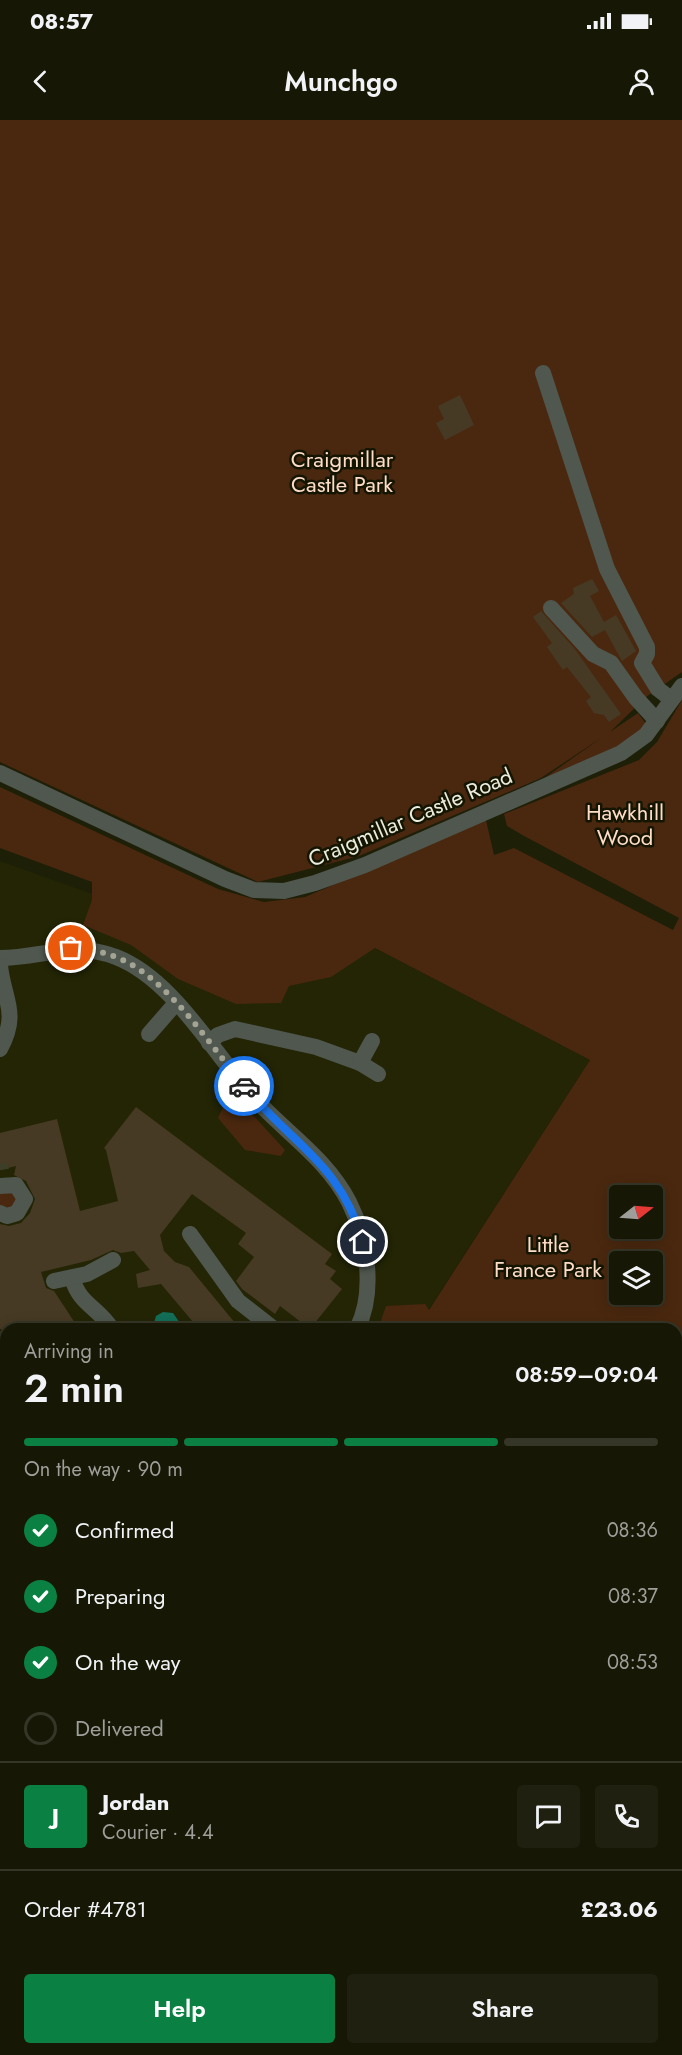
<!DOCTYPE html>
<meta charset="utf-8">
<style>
body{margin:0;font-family:Jost,sans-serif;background:#1f200f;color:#f1f3f6;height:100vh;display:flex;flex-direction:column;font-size:22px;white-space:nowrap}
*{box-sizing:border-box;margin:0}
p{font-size:20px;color:#9e9f9a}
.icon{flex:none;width:33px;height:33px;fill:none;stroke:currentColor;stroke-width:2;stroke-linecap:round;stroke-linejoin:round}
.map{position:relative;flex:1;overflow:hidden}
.sheet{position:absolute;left:0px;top:1203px;width:682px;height:732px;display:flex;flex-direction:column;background:#161705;border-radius:18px 18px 0 0;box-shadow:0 3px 15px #0003,0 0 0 2px #353627}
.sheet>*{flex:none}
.needle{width:39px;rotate:73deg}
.controls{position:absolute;left:609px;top:1065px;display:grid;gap:12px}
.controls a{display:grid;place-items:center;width:54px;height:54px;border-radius:6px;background:#161705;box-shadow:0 3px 15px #0003,0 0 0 2px #353627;font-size:30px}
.pin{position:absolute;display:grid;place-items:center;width:51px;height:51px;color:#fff;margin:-26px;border:3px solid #fff;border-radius:50%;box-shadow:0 2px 6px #0007}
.courier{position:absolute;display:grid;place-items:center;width:60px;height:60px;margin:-30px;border:4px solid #1a73e8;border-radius:50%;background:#fff;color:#222;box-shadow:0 2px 8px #0007}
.overview em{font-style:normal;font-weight:600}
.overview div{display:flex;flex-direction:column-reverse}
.overview{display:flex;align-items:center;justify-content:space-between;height:102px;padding:0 24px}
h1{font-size:39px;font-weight:600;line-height:45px}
.bar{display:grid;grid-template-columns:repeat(4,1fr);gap:9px 6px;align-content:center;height:72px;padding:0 24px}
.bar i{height:8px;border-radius:4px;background:#353627}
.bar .on{background:#0b8043}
.bar p{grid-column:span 4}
.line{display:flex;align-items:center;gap:15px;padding:0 24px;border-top:2px solid #353627}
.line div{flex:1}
.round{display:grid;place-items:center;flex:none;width:63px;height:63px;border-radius:6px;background:#1f200f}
ol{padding:0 24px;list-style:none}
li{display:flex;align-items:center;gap:18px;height:66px}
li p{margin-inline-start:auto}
li .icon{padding:6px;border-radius:50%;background:#0b8043;color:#fff;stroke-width:4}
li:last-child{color:#9e9f9a}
li i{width:33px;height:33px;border:3px solid #353627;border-radius:50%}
.action{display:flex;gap:12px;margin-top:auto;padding:12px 24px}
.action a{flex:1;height:69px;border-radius:6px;background:#0b8043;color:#fff;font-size:24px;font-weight:600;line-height:69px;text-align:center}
.action a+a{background:#1f200f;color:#f1f3f6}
.status{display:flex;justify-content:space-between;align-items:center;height:42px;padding:0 30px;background:#161705;direction:ltr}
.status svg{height:16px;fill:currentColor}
header{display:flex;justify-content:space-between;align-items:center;height:78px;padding:0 24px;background:#161705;font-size:27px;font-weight:600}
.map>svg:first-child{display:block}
.built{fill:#232505}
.green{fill:#4a280f;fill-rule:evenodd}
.water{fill:#136f58}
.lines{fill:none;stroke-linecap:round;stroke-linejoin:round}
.stream{stroke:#136f58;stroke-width:4.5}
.building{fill:#463a24}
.minor-tunnel{stroke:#3c3e27;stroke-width:16;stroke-dasharray:16 8;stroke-linecap:butt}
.minor{stroke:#4f574e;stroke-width:16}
.done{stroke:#a3a493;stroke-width:6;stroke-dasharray:0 10.8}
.route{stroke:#1a73e8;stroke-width:8}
.labels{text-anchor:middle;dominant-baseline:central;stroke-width:5;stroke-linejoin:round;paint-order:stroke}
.park-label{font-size:22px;fill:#fedcc6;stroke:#141501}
.street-label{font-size:22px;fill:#ebecde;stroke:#141501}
</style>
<div class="status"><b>08:57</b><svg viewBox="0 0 49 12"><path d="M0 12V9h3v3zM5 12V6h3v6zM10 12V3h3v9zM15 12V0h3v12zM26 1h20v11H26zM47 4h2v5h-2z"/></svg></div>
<header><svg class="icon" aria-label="back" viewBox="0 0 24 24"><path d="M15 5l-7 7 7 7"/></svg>Munchgo<svg class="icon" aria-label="person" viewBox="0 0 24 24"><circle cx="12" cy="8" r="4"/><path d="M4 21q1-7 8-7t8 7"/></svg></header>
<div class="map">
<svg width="682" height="1935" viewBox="0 0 682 1935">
<rect width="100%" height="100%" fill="#1d1f07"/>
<polygon class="built" points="0,741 207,815 340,810 590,940 416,1209 6,1209 6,1855 0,1865"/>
<g class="green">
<polygon points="0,0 682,0 682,552 646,577 610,612 638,593 646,604 623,627 543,659 604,616 541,658 359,736 258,762 0,642"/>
<path d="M682,580V1935H160L150,1929H314C331,1933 345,1926 362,1935L366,1929H676V1209H378L386,1186L425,1184L429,1190L590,940L375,828L331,857L289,866L281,883L236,884L178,859L131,825L83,805L92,780V762L0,728V667L218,769L264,782L305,777L486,700L494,735L514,728L673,810L679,798L524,716L507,706L504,694L639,640L657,622ZM620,1076H652V1108H620ZM620,1142H652V1174H620Z"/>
<polygon points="239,980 285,1030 281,1036 245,1030 218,998 225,983"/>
<polygon points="5,1070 18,1076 12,1089 0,1085 0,1074"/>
<polygon points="6,1586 6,1646 0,1647 0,1588"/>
<polygon points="0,1740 6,1740 6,1836 2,1842 0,1841"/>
</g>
<polygon class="water" points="163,1192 173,1193 184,1209 159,1209 154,1203 156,1196"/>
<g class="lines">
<g class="stream">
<polyline points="676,1514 682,1517"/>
<polyline points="0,1708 6,1709"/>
<polyline points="676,1901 682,1904"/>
<polyline points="233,1929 242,1935"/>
</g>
</g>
<g class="building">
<polygon points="460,275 474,305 445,320 436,303 444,299 438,286"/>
<polygon points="592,459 599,471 590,476 604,502 616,495 636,531 622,541 605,510 592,517 561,483 574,474 573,468"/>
<polygon points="541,491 574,528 621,594 609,602 604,595 594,593 586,581 591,577 567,547 563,550 547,527 552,523 533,497"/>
<polygon points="136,987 332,1134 325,1144 336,1151 330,1159 342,1169 310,1209 280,1186 275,1194 242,1169 236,1161 254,1137 238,1124 246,1113 192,1074 160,1115 164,1131 175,1142 189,1147 240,1209 199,1209 161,1164 138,1168 136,1154 150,1150 134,1131 121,1133 113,1130 91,1140 41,1152 46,1168 54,1171 79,1209 0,1209 0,1104 9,1106 21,1103 30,1093 35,1079 26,1061 14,1055 16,1046 0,1050 0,1013 57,999 80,1091 118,1081 106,1030 104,1028"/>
</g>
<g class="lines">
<polyline class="minor-tunnel" points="0,1044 1,1050"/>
<g class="minor">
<polyline points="543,253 607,449 647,527 647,534 642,543 658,569 671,579"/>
<polyline points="551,488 593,534 611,543 636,578 657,601"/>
<polyline points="0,653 225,759 254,770 284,771 315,763 365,745 621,633 646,615 682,566"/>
<path d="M0,838C43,838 72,820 116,837C173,859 214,934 254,978C286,1013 327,1039 349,1082C367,1118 376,1171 357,1209"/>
<path d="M0,845C3,879 20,892 0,929"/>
<polyline points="149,914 176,883"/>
<polyline points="209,923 218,915 235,909 316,927 360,943 378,954"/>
<polyline points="360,943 372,921"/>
<polyline points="0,1066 16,1065 25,1079 17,1093 7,1096 0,1093"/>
<polyline points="190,1114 238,1181 274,1209"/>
<path d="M72,1158C80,1185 97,1186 112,1209"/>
<polyline points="54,1161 87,1154 113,1140"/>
<polyline points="0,1416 6,1414"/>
<polyline points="0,1560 6,1558"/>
<polyline points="0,1660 6,1658"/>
<polyline points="0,1861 6,1864"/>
<polyline points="109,1929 118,1935"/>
</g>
</g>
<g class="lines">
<path class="done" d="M71,828C87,829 101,831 116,837C167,857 210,925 244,966"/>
<path class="route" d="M244,966C292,1025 340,1042 363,1122"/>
</g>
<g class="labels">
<g class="park-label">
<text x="342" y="339">Craigmillar<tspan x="342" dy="25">Castle Park</tspan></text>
<text x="625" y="692">Hawkhill<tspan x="625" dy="25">Wood</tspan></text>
<text x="548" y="1124">Little<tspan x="548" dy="25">France Park</tspan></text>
</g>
<g class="street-label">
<text transform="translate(410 697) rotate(-23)">Craigmillar Castle Road</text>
</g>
</g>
</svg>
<div class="controls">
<a><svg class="needle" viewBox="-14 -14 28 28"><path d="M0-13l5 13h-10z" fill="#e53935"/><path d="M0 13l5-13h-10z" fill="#9e9f9a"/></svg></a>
<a><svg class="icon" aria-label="layers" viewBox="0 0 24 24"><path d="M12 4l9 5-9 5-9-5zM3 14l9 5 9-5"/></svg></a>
</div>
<div class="pin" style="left:71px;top:828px;background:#ea580c"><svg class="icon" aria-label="bag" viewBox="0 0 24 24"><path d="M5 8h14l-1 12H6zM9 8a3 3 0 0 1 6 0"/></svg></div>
<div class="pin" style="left:363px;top:1122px;background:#1f2937"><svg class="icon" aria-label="home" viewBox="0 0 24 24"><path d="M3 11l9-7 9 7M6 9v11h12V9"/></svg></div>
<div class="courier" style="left:244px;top:966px"><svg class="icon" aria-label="car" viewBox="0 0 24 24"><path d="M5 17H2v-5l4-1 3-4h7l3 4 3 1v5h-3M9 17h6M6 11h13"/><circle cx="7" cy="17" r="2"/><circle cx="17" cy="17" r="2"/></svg></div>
<section class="sheet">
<div class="overview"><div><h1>2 min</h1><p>Arriving in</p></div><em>08:59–09:04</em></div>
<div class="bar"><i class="on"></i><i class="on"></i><i class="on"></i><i></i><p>On the way · 90 m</p></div>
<ol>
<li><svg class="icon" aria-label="check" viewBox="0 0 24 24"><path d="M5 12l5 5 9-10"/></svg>Confirmed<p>08:36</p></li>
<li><svg class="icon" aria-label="check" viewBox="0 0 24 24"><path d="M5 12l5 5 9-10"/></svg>Preparing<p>08:37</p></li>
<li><svg class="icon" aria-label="check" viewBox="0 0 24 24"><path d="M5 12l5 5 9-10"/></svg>On the way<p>08:53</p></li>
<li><i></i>Delivered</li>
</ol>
<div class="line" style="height:108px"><b class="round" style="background:#0b8043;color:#fff">J</b><div><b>Jordan</b><p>Courier · 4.4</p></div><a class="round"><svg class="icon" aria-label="chat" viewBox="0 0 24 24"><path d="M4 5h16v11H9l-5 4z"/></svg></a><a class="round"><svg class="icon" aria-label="phone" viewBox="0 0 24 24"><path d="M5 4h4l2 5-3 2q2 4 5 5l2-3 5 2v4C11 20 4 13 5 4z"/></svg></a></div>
<div class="line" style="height:78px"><div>Order #4781</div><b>£23.06</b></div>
<div class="action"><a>Help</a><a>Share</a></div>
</section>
</div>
